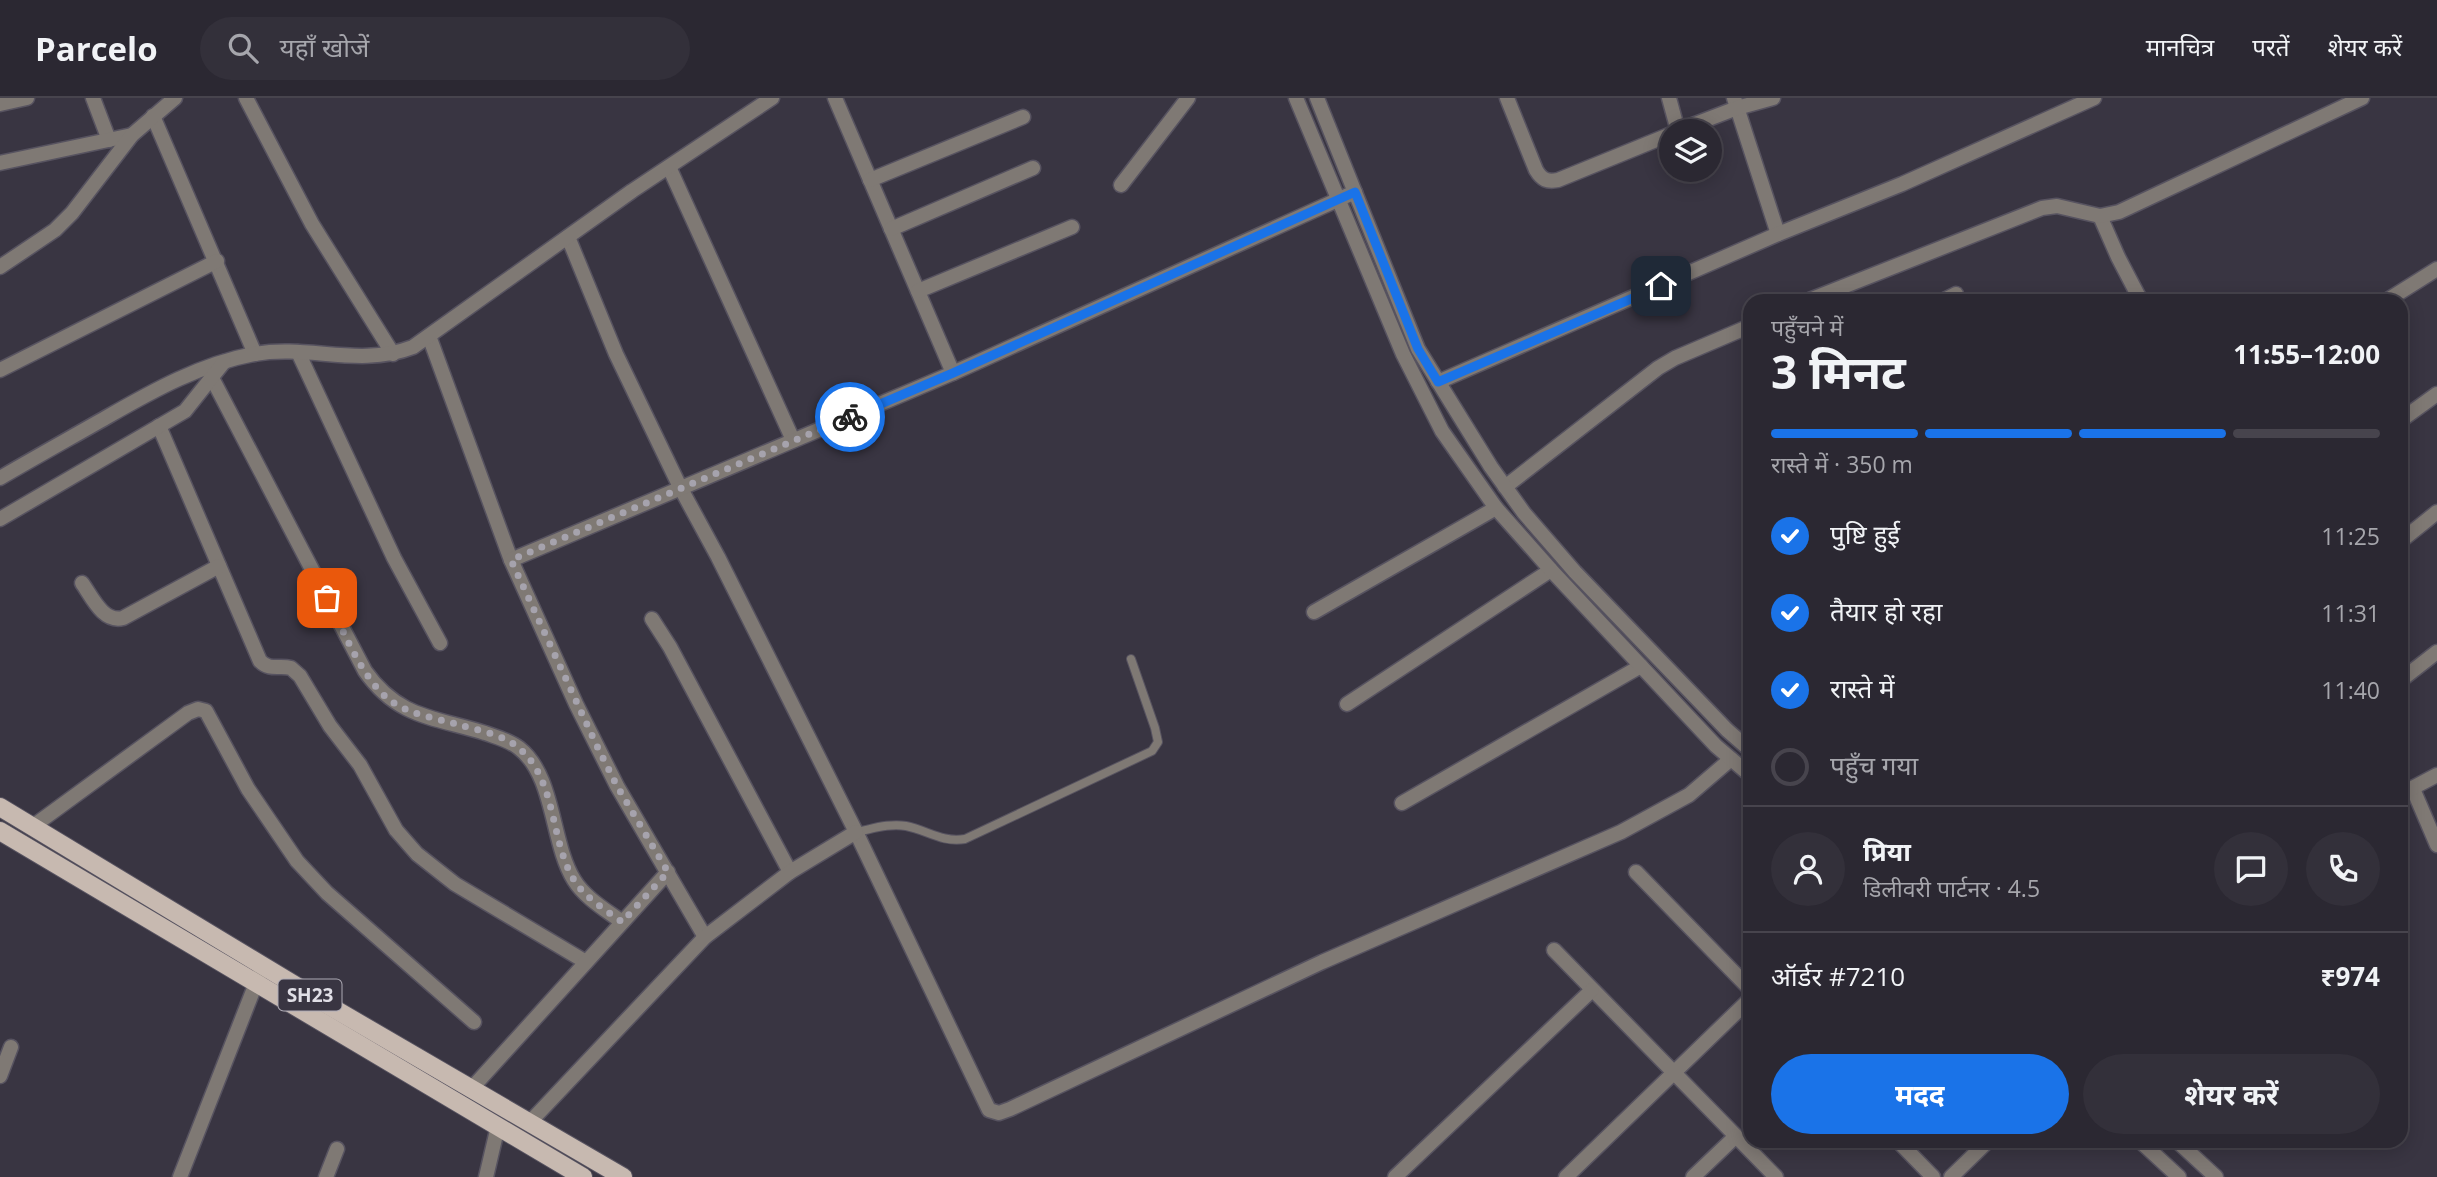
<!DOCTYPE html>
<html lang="hi">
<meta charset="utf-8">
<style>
body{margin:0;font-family:"Open Sans","Noto Sans Devanagari",sans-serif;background:#33303a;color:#f1f3f6;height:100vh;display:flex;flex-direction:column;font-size:26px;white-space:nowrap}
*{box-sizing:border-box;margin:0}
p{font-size:23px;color:#a6a6ac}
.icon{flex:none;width:38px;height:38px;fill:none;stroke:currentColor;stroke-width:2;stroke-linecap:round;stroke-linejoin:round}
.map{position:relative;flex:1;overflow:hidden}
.side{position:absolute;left:1743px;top:196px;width:665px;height:854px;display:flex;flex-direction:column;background:#2b2832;border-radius:21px;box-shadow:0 4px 18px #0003,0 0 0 2px #47444d}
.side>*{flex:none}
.fabs{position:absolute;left:1659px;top:21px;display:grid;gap:14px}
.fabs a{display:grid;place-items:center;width:63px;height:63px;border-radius:50%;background:#2b2832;box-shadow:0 4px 18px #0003,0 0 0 2px #47444d;font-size:35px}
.pin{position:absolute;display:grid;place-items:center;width:60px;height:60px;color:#fff;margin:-30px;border-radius:14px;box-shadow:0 4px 10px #0006}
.courier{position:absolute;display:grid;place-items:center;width:70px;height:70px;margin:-35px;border:5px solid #1a73e8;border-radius:50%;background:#fff;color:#222;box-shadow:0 2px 9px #0007}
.head em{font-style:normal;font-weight:700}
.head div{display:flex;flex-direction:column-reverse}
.head{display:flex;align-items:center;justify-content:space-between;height:119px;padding:0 28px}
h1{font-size:46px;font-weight:700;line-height:52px}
.bar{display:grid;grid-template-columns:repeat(4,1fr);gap:10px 7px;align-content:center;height:84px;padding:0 28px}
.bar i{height:9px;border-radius:5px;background:#47444d}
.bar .current{background:#1a73e8}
.bar p{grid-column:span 4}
.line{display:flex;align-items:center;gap:18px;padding:0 28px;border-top:2px solid #47444d}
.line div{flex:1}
.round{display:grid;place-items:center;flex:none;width:74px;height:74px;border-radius:37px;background:#33303a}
ol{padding:0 28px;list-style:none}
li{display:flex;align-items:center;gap:21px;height:77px}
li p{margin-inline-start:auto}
li .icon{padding:7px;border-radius:50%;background:#1a73e8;color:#fff;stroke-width:4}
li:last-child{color:#a6a6ac}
li i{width:38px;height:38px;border:4px solid #47444d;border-radius:50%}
.primary-button{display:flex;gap:14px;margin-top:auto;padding:14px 28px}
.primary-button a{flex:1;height:80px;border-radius:42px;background:#1a73e8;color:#fff;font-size:28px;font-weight:700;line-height:80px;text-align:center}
.primary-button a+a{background:#33303a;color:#f1f3f6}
header{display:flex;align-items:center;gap:42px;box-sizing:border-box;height:98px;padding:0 35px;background:#2b2832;border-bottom:2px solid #47444d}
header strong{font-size:33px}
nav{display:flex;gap:38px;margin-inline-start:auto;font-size:24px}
.search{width:490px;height:63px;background:#33303a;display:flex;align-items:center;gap:18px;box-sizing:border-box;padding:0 24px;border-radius:38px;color:#a6a6ac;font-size:26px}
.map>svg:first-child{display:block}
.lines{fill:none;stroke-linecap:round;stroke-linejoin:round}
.service-casing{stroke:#575360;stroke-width:10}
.minor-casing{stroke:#575360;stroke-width:17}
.tertiary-casing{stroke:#575360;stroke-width:17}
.primary-casing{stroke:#575360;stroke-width:20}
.service{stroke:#7f7974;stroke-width:8}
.minor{stroke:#7f7974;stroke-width:14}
.tertiary{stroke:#7f7974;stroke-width:14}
.primary{stroke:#c7b9b0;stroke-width:18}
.done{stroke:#a6a3ad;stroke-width:7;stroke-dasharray:0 12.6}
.route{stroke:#1a73e8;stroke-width:9}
.labels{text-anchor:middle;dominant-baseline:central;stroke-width:5;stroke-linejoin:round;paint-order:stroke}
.shield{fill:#393542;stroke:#aeabb5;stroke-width:2}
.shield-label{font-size:19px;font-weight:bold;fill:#e0dee6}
</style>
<header>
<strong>Parcelo</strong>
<div class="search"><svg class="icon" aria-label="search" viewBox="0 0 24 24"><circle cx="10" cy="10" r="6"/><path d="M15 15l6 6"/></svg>यहाँ खोजें</div>
<nav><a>मानचित्र</a><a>परतें</a><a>शेयर करें</a></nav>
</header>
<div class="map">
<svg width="2437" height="1079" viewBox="0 0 2437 1079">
<rect width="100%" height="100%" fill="#393542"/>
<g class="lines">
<defs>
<path id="service" d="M856,734C872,731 889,725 906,728C927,732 942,745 965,741L1152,653L1158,644L1155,630L1131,561"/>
<g id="minor">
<polyline points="93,0 109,42"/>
<polyline points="246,0 312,126 393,256"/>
<polyline points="835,0 953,275"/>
<path d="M1507,0L1536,72C1542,82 1547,84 1558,82L1671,36"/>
<polyline points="1669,0 1678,33"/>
<polyline points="1734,0 1778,136"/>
<polyline points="0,6 27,0"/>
<polyline points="153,18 255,256"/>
<polyline points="1677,33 1737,10 1773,0"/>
<polyline points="0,65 132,37"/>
<polyline points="669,69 793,342"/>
<polyline points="870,82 1023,19"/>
<polyline points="1121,87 1188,0"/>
<polyline points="2100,118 2118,159 2141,203"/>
<polyline points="891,131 1033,70"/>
<polyline points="568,139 616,256 680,389 718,459 856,734 989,1012 999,1015 1010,1011 1322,864 1621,734 1689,697 1731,661"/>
<polyline points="0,169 55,132 72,115 132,37 175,0"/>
<polyline points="918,193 1072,129"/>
<polyline points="1807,203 2042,110 2057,108 2100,118 2119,114 2362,0"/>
<polyline points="1942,203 1956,196"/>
<polyline points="2386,203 2437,171"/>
<polyline points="429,238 511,462 576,606 617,688 705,839"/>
<polyline points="298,254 394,460 440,545"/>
<polyline points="0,272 217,163"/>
<path d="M212,280L365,573C398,620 434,619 485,635C496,639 509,642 519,650C555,678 551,745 574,782C585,800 606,812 622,824"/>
<polyline points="1438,284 1778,136 1902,86 2094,0"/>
<polyline points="2401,322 2437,296"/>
<path d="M159,328L260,563C270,573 279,567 291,570L300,578L330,628L360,667L396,732L417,756L455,786L586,864"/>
<polyline points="1505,389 1658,270 1675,260 1750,228"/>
<polyline points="2401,443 2437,414"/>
<polyline points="511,462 953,275 1355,94"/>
<path d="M82,485C92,499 103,525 123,520L219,468"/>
<polyline points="1314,514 1496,410"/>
<polyline points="652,521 670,549 790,774"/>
<polyline points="2401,582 2437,554"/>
<polyline points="1347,606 1551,472"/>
<polyline points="2413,691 2437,747"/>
<polyline points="2401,696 2437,677"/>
<polyline points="1402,705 1641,568"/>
<polyline points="32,729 188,615 198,611 206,613 248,691 297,763 327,795 474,924"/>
<polyline points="1636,774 1750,891"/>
<polyline points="1554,852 1776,1079"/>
<polyline points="0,978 11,949"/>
<polyline points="472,990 668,774"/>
<polyline points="530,1024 705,839 790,774 856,734"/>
<polyline points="1898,1043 1933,1079"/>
<polyline points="180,1079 260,875"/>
<polyline points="326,1079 337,1051"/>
<polyline points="486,1079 498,1028"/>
<polyline points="1395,1079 1592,892"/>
<polyline points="1566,1079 1750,901"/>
<polyline points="1693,1079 1736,1038"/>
<polyline points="1951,1079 1988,1043"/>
</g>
<g id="tertiary">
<polyline points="1296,0 1403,256 1442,333 1496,410 1551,472 1716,648 1750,677"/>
<polyline points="1317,0 1418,251 1491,369 1524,415 1575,474 1727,632 1750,652"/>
<path d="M0,380C36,359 72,339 107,319C154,292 201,266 254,256C310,246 358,270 413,249L632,93L772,0"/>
<polyline points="0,421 185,313 224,264"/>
<polyline points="2140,1043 2179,1079"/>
<polyline points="2177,1043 2216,1079"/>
</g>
<g id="primary">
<polyline points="0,709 331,909 623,1079"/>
<polyline points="0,733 583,1079"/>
</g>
</defs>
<use href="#service" class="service-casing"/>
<use href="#minor" class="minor-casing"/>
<use href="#tertiary" class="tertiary-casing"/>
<use href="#primary" class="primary-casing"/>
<use href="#service" class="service"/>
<use href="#minor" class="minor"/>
<use href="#tertiary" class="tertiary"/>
<use href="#primary" class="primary"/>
</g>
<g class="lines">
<path class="done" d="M327,500C343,531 362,582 391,603C409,616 434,620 456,626C476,632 504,636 520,651C557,683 550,743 574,782C585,800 606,812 622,824L668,774L617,688L596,646L511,462L850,319"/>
<polyline class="route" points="850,319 953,275 1355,94 1418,251 1438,284 1661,188"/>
</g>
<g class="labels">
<rect class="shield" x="278.5" y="881.5" width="63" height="31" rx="5"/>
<g class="shield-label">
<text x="310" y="897">SH23</text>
</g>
</g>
</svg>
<div class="fabs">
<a><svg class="icon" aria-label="layers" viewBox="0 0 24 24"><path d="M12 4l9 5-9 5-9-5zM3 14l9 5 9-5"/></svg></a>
</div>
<div class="pin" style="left:327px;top:500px;background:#ea580c"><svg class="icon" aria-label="bag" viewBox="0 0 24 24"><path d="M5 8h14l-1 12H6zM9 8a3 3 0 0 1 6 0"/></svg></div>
<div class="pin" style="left:1661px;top:188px;background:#1f2937"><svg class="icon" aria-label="home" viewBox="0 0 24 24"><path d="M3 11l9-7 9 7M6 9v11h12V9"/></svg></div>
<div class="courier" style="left:850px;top:319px"><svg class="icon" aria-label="bike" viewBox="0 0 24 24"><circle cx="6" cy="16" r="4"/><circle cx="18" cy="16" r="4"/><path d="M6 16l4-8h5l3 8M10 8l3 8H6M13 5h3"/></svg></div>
<section class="side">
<div class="head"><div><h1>3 मिनट</h1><p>पहुँचने में</p></div><em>11:55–12:00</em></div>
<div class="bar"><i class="current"></i><i class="current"></i><i class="current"></i><i></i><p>रास्ते में · 350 m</p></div>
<ol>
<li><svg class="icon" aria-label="check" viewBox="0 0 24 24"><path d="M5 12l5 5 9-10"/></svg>पुष्टि हुई<p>11:25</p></li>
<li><svg class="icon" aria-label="check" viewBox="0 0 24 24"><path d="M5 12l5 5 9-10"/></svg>तैयार हो रहा<p>11:31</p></li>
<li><svg class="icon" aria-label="check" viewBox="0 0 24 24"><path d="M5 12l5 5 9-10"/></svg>रास्ते में<p>11:40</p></li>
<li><i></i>पहुँच गया</li>
</ol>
<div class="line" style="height:126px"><a class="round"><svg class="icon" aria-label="person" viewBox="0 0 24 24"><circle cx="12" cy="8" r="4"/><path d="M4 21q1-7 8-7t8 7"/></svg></a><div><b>प्रिया</b><p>डिलीवरी पार्टनर · 4.5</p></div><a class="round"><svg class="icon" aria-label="chat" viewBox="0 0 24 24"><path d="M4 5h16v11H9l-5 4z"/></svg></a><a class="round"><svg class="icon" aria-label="phone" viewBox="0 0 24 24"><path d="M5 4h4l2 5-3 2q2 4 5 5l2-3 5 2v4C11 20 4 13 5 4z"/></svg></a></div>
<div class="line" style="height:91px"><div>ऑर्डर #7210</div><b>₹974</b></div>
<div class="primary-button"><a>मदद</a><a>शेयर करें</a></div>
</section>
</div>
